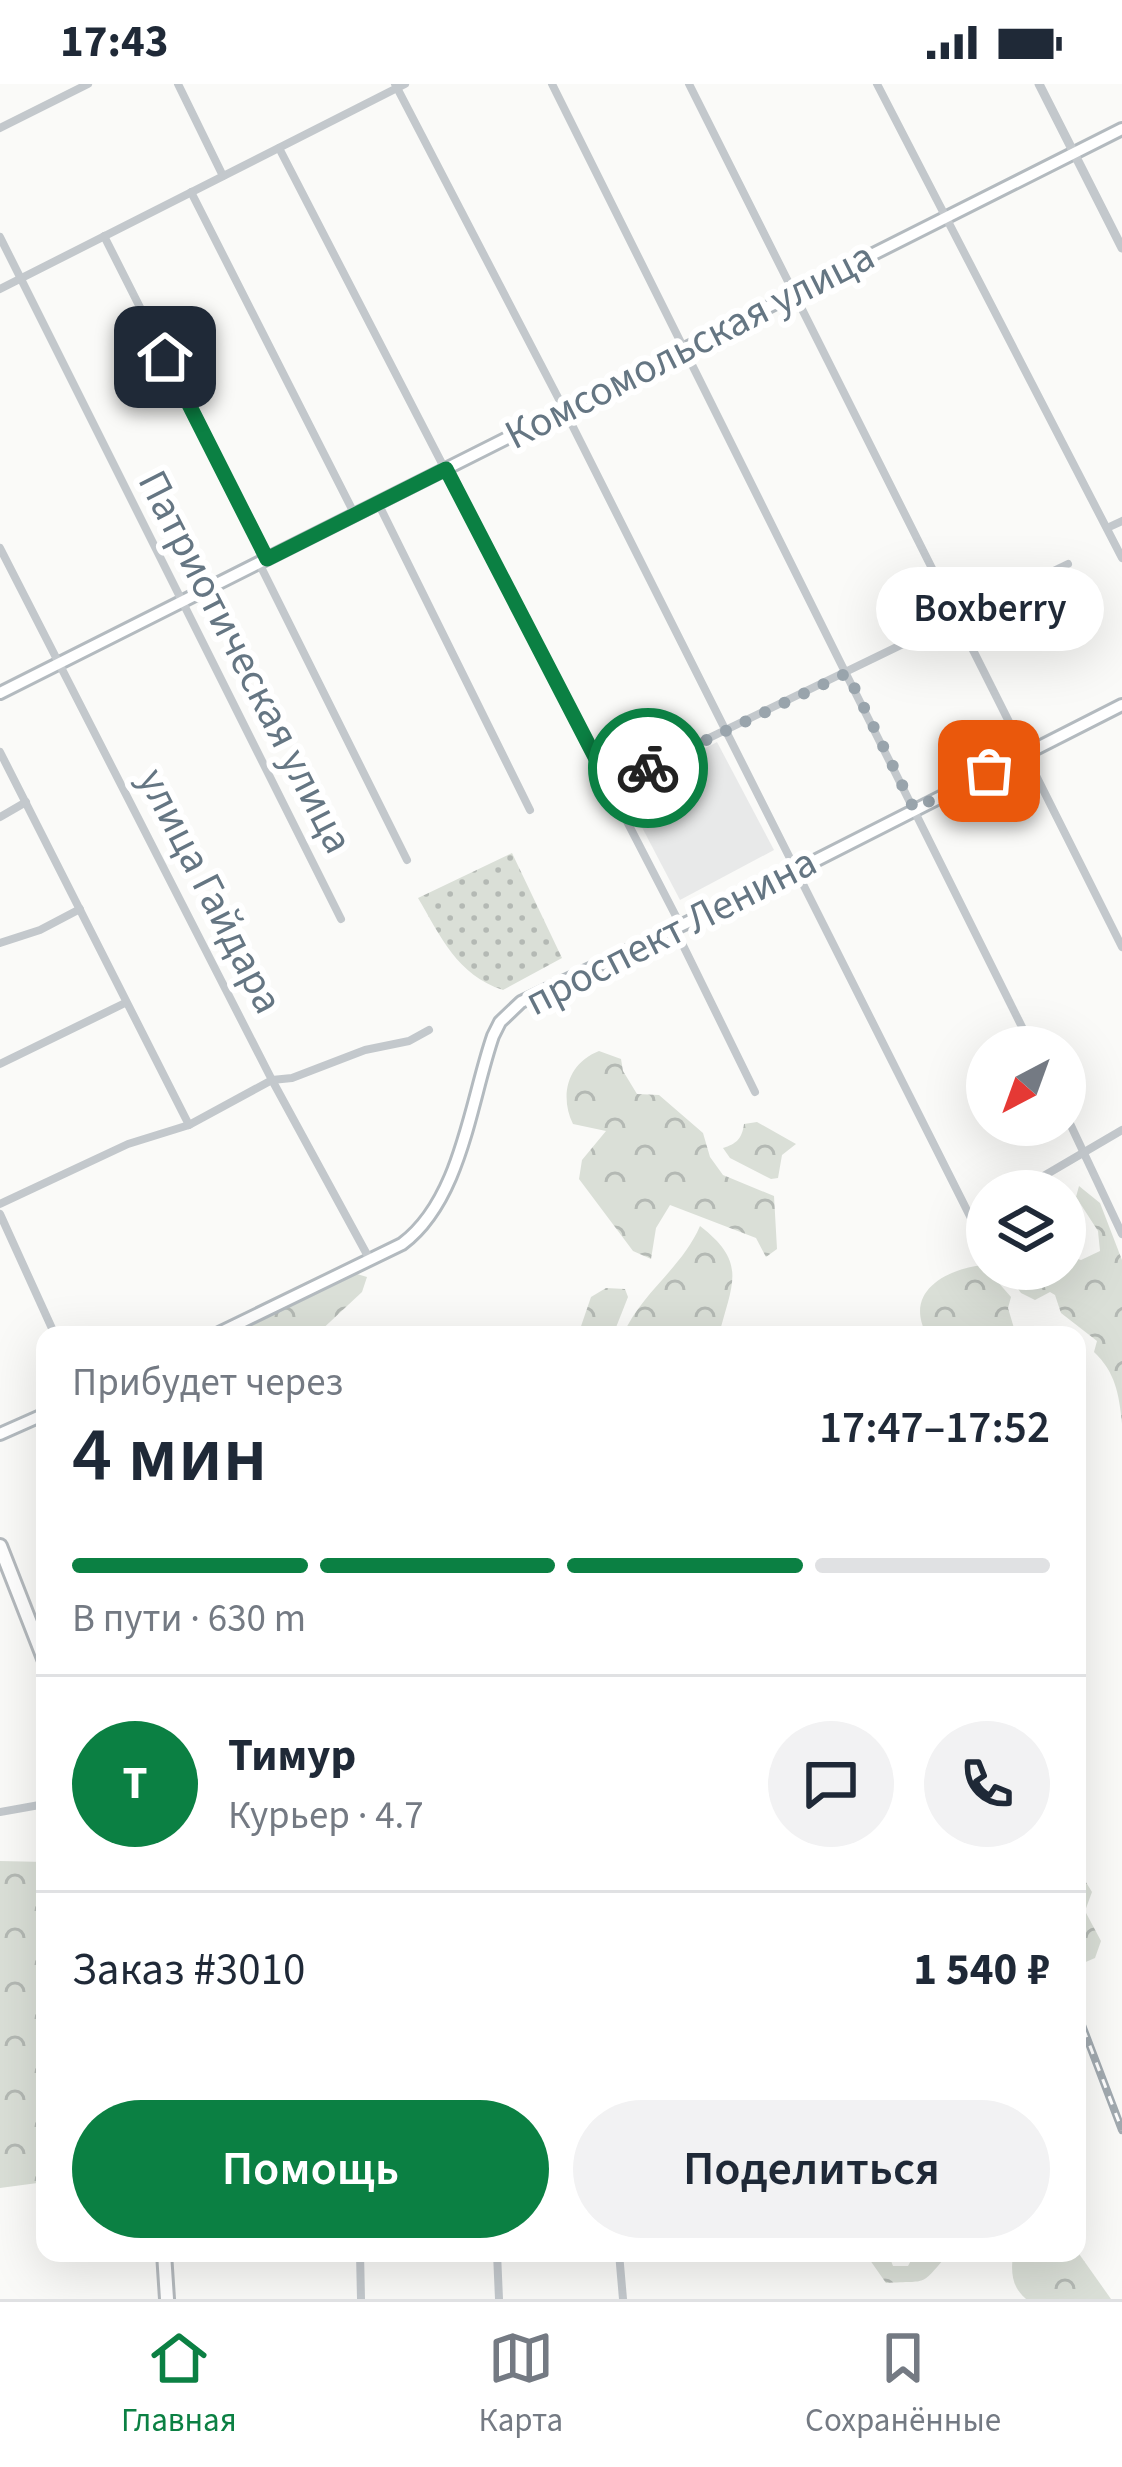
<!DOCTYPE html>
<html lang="ru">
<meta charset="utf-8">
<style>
body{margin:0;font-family:"Source Sans 3",sans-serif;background:#f2f2f3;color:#1f2937;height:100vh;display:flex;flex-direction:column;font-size:45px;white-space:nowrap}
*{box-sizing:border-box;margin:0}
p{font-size:39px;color:#747a83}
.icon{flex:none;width:66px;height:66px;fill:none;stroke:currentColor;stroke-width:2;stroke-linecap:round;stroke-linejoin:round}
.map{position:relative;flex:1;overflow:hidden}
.drawer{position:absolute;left:36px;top:1242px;width:1050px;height:936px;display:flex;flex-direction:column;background:#fff;border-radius:24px;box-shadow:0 12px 48px #0002}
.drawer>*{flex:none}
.needle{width:78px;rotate:221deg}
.fabs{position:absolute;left:966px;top:942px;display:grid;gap:24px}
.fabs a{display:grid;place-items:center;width:120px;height:120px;border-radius:50%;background:#fff;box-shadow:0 12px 48px #0002;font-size:60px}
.pin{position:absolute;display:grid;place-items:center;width:102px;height:102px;color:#fff;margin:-51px;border-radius:24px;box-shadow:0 6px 18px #0006}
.courier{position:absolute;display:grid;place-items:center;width:120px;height:120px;margin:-60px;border:9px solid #0b8043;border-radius:50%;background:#fff;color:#222;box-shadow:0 3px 15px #0007}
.bubble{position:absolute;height:84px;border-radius:42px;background:#fff;box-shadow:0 12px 48px #0002;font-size:39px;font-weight:600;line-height:84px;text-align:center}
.summary em{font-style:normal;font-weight:600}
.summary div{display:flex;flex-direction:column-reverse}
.summary{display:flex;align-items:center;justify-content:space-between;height:204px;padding:0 36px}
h1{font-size:78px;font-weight:600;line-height:90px}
.bar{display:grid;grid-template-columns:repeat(4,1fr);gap:18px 12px;align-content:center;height:144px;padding:0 36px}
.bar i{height:15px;border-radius:9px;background:#e0e1e3}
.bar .active{background:#0b8043}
.bar p{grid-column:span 4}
.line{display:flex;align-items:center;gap:30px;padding:0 36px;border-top:3px solid #e0e1e3}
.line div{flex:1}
.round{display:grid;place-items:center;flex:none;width:126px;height:126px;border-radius:63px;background:#f2f2f3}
.action{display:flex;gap:24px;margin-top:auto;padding:24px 36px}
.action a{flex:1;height:138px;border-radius:72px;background:#0b8043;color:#fff;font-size:48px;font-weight:600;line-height:138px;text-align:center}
.action a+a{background:#f2f2f3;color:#1f2937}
.status{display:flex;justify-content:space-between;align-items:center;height:84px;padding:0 60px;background:#fff;direction:ltr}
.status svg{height:33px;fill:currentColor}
.tab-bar{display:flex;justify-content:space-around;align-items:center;height:168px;border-top:3px solid #e0e1e3;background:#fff;font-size:33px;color:#747a83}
.tab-bar a{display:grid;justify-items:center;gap:6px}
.tab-bar .active{color:#0b8043}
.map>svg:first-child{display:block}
.built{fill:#e8e9e9}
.forest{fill:url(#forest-crowns)}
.park{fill:url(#park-dots)}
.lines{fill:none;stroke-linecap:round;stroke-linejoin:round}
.secondary-casing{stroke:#b3babf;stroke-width:16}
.trunk-casing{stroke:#b4b9bd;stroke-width:18}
.minor{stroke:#c3c8cc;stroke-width:8}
.tertiary{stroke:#c3c8cc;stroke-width:9}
.secondary{stroke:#fff;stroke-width:10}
.trunk{stroke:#fff;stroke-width:12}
.rail-casing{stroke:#a2aab0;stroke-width:8}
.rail{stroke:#fff;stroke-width:3;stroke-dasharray:9;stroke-linecap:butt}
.done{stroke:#99a4ac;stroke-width:12;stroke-dasharray:0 21.6}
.route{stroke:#0b8043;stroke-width:15}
.labels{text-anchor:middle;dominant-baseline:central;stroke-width:12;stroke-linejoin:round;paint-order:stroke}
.street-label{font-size:42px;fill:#657683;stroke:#fff}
</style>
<div class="status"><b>17:43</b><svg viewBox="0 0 49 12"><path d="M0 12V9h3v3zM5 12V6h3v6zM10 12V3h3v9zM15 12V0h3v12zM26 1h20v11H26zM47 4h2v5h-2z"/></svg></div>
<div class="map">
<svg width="1122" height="2215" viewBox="0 0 1122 2215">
<defs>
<pattern id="forest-crowns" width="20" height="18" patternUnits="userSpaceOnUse" patternTransform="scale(3)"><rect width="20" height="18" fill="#dadfd7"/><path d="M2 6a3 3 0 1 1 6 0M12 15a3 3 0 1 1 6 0" fill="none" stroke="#b4b9b4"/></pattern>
<pattern id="park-dots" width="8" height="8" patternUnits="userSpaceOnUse" patternTransform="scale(3)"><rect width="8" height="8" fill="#dadfd7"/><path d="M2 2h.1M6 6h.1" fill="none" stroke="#b4b9b4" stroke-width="1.8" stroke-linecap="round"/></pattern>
</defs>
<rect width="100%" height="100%" fill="#fafaf8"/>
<polygon class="built" points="717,658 774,766 680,816 623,707"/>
<g class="forest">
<path d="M599,967L621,975L623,987L637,1010L659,1011L703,1049L710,1073L723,1091L774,1112L777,1165L766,1173L756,1154L670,1121L656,1144L651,1175L633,1167L579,1095L582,1076L606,1047L573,1040C559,1011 568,979 599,967Z"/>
<path d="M757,1038L796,1060L782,1071L778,1094L771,1095L730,1074L723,1064C736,1060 742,1055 744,1040Z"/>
<path d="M1079,1102L1100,1119L1122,1176V1340C1119,1309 1115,1288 1094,1268L1097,1257L1061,1229L1055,1211L1050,1208L1035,1216L1021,1209L1004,1185H1065V1171L1081,1176L1100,1167L1098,1147L1076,1113Z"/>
<path d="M700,1142C748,1179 732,1199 719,1251H623C641,1209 682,1184 700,1142Z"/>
<path d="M983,1181L1011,1213L1008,1224L1016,1251H927C903,1208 946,1185 983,1181Z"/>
<polygon points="357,1190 367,1193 362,1208 316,1251 242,1251 252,1241"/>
<polygon points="606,1204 625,1205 628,1213 613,1251 578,1251 591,1213"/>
<polygon points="0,1777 45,1778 45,2098 0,2104"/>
<polygon points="1077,1791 1084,1795 1092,1808 1085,1827 1101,1857 1095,1874 1081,1880 1077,1874"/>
<path d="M1077,2167L1111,2215H1026C1011,2202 1011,2188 1013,2169Z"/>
<path d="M865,2169H888L893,2182H908L915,2169H949C919,2204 930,2196 886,2199Z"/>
</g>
<path class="park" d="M512,769L562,874L503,906C457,891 441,853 418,814Z"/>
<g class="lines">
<defs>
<g id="secondary">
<polyline points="0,609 1122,45"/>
<path d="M215,1251L402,1160C461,1116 470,1019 493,952L500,938L521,918L797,786L1122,621"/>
<polyline points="0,1350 45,1330"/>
</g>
<g id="trunk">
<polyline points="0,1462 45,1577"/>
<polyline points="164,2169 167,2215"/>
</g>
</defs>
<use href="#secondary" class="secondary-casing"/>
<use href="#trunk" class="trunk-casing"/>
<g class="minor">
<polyline points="178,0 223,92"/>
<polyline points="395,0 564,325 987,1166"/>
<polyline points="552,0 1032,963"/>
<polyline points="689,0 1122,863"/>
<polyline points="877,0 1122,474"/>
<polyline points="0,44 88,0"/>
<polyline points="279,64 681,842"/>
<polyline points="191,108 355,431"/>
<polyline points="104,152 267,475"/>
<polyline points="0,153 341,835"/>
<polyline points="0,205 405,0"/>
<polyline points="378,419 530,726"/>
<polyline points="1107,444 1122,437"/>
<polyline points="0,464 272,996 370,1176"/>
<polyline points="259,479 407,776"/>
<polyline points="0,668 189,1041"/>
<polyline points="610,702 1068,480"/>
<polyline points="0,733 26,718"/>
<polyline points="675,845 755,1008"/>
<polyline points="0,859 40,846 80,825"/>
<polyline points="0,980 125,919"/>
<polyline points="1065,1029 1122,1150"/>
<polyline points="1018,1107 1122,1046"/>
<polyline points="0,1120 128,1060 189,1041 272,996 292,994 365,966 409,957 429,946"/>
<polyline points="0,1130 55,1251"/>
<polyline points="972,1136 987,1126"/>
<polyline points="996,1185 998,1189"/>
<polyline points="0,1728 45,1720"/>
<polyline points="360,2169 361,2215"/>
<polyline points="497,2169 499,2215"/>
<polyline points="619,2169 623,2215"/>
</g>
<polyline class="tertiary" points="1039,0 1122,164"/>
<use href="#secondary" class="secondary"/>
<use href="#trunk" class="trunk"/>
<defs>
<polyline id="rail" points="1077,1928 1122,2046"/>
</defs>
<use href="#rail" class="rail-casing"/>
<use href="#rail" class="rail"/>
</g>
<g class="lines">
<polyline class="done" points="648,684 847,589 914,725 989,687"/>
<polyline class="route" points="165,273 267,475 446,385 610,702 648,684"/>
</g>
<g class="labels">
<g class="street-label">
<text transform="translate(690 262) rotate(-27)">Комсомольская улица</text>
<text transform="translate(245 578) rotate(63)">Патриотическая улица</text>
<text transform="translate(210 807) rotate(63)">улица Гайдара</text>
<text transform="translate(671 848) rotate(-27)">проспект Ленина</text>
</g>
</g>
</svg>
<div class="fabs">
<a><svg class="needle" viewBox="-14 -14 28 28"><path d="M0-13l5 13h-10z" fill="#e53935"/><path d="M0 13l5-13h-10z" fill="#747a83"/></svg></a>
<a><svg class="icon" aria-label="layers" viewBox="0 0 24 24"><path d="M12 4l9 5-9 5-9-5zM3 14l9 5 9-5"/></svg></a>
</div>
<div class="pin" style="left:989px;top:687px;background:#ea580c"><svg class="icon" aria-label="bag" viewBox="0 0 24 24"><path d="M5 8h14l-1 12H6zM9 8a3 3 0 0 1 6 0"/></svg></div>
<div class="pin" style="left:165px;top:273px;background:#1f2937"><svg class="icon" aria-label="home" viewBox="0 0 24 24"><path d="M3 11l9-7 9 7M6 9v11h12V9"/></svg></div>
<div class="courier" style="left:648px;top:684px"><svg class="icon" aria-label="bike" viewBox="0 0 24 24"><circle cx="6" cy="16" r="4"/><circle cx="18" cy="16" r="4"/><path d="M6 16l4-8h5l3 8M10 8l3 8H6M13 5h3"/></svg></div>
<div class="bubble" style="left:876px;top:483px;width:228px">Boxberry</div>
<section class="drawer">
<div class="summary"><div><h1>4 мин</h1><p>Прибудет через</p></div><em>17:47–17:52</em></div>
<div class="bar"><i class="active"></i><i class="active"></i><i class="active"></i><i></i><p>В пути · 630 m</p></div>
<div class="line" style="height:216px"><b class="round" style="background:#0b8043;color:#fff">Т</b><div><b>Тимур</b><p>Курьер · 4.7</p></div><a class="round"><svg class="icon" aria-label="chat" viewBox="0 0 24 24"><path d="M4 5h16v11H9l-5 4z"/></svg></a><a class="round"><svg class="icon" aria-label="phone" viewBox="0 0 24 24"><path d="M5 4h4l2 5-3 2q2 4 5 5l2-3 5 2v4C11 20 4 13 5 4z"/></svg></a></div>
<div class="line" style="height:156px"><div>Заказ #3010</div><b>1 540 ₽</b></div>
<div class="action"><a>Помощь</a><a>Поделиться</a></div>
</section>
</div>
<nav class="tab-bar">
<a class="active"><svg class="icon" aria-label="home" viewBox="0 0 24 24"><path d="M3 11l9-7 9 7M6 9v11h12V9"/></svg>Главная</a>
<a><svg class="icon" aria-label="map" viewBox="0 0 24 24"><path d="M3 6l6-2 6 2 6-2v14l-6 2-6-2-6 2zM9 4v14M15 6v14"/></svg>Карта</a>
<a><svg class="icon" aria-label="saved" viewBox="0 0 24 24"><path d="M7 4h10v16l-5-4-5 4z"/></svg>Сохранённые</a>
</nav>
